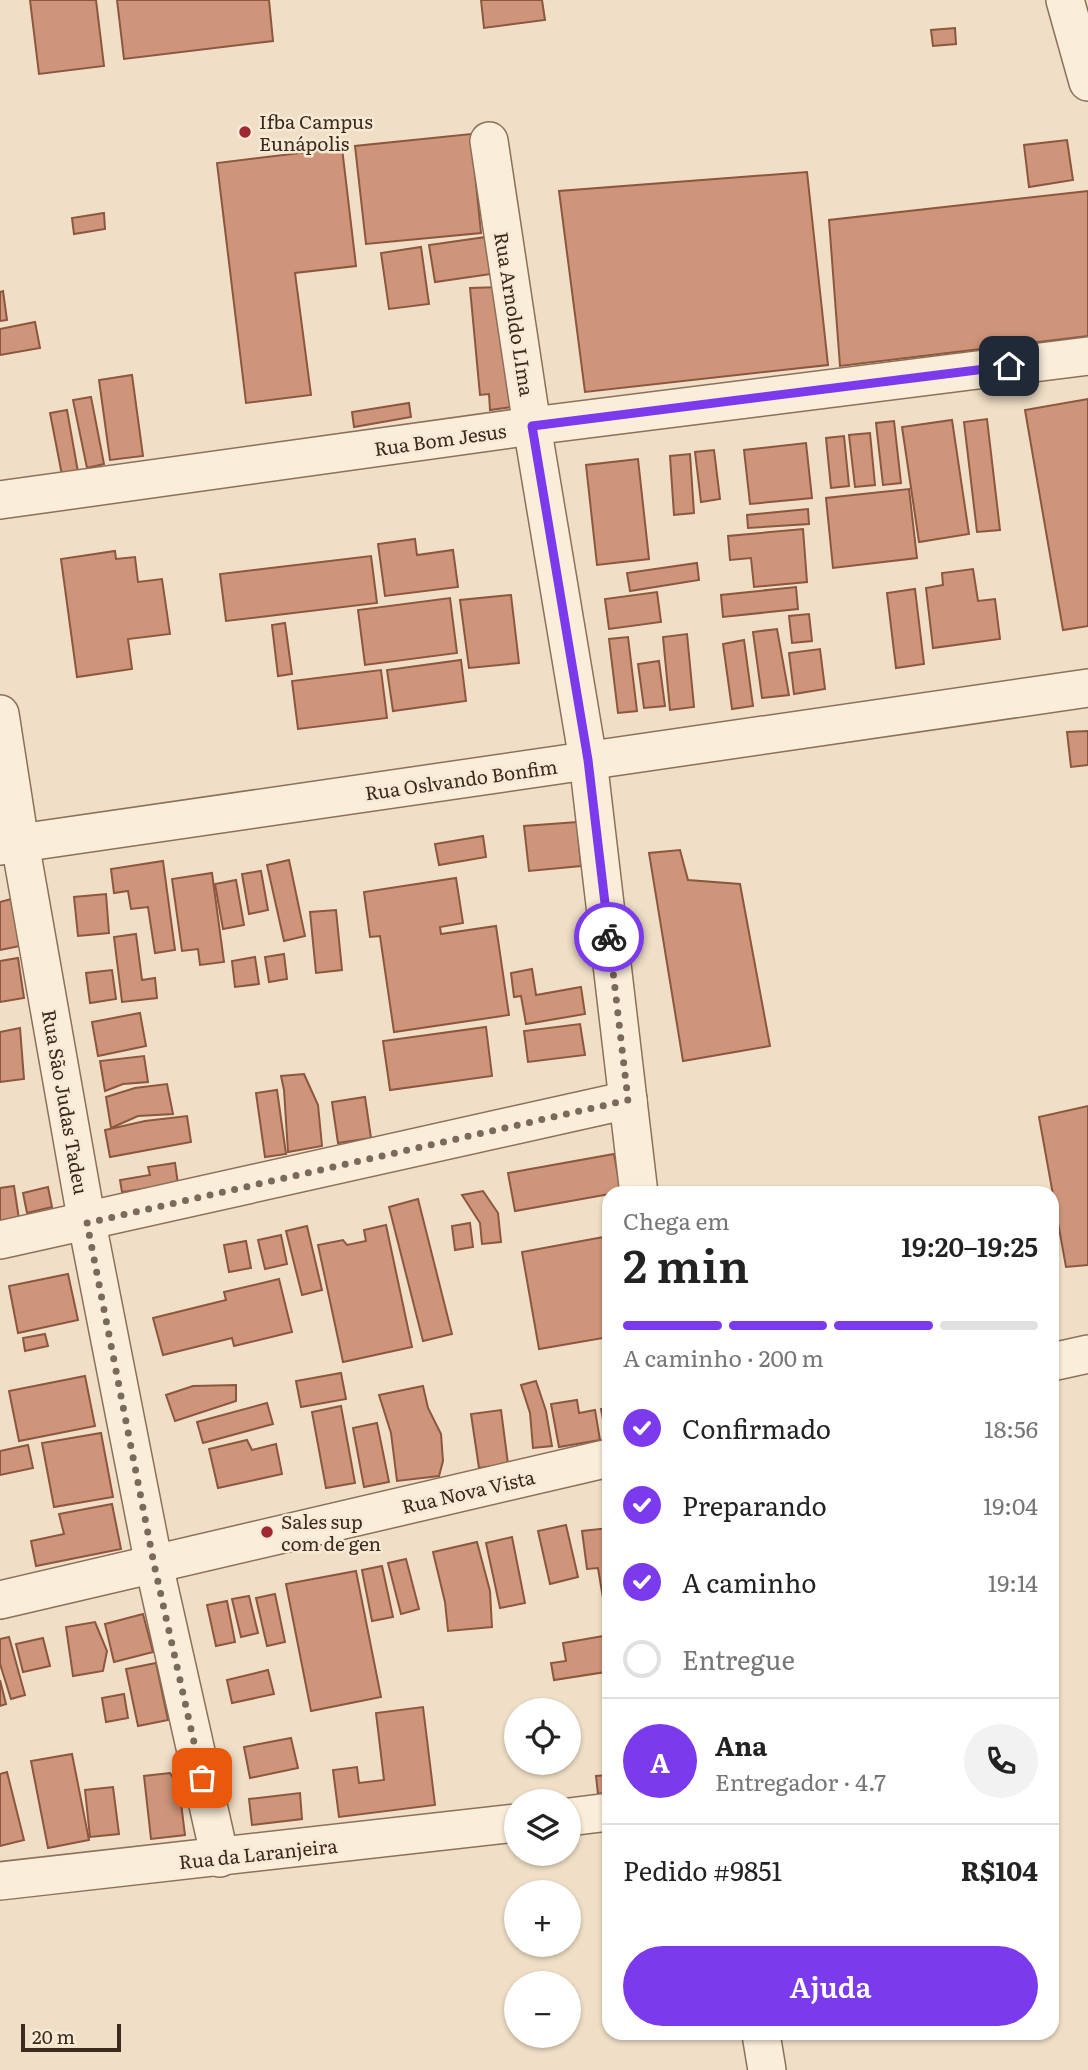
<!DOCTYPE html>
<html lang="pt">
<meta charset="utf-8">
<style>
body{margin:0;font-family:Literata,serif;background:#f2f2f2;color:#222;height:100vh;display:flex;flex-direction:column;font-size:26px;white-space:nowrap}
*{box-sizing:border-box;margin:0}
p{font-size:23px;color:#767676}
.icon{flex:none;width:38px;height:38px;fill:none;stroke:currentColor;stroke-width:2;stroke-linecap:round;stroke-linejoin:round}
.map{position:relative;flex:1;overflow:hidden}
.panel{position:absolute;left:602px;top:1186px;width:457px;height:854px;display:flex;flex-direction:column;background:#fff;border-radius:21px;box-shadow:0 2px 5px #0004}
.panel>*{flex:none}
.controls{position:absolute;left:504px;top:1698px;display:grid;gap:14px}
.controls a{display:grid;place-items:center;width:77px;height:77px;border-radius:50%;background:#fff;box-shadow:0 2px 5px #0004;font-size:35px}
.scale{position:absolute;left:21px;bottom:18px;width:100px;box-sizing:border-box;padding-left:7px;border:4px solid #3c2a1f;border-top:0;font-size:19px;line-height:24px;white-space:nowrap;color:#3c2a1f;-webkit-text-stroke:5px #f7ead5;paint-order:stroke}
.pin{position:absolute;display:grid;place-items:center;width:60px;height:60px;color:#fff;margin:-30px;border-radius:14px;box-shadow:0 4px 10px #0006}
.courier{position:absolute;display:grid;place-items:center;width:70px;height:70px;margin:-35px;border:5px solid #7c3aed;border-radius:50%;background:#fff;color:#222;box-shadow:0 2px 9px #0007}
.summary em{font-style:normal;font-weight:600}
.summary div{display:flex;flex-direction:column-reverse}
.summary{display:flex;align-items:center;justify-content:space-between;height:119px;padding:0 21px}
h1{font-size:46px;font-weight:600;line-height:52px}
.bar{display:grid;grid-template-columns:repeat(4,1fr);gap:10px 7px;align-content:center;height:84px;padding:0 21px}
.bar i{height:9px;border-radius:5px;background:#e0e0e0}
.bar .on{background:#7c3aed}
.bar p{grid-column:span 4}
.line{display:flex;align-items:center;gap:18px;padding:0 21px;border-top:2px solid #e0e0e0}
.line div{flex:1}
.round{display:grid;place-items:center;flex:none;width:74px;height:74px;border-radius:37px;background:#f2f2f2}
ol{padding:0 21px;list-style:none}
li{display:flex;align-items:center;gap:21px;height:77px}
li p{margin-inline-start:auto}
li .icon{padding:7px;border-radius:50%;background:#7c3aed;color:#fff;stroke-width:4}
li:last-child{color:#767676}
li i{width:38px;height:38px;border:4px solid #e0e0e0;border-radius:50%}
.primary-button{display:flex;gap:14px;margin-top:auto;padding:14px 21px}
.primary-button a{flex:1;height:80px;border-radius:42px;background:#7c3aed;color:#fff;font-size:28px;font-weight:600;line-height:80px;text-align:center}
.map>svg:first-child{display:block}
.building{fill:#cf957a;stroke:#8c563f;stroke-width:2}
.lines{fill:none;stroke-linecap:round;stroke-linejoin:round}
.minor-casing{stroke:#8c705a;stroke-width:40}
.minor{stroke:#faedd9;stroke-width:37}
.done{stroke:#7b6959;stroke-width:7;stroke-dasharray:0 12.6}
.route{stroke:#7c3aed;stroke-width:9}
.poi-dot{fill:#9d2834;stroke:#f7ead5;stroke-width:2.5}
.labels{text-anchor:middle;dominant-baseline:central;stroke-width:5;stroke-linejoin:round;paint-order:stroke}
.poi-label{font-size:19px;fill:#3c2a1f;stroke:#f7ead5;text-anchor:start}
.street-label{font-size:19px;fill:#3c2a1f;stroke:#f7ead5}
</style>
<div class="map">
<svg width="1088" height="2070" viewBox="0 0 1088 2070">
<rect width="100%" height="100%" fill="#f0dfc6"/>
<g class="building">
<polygon points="30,0 96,0 104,66 39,74"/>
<polygon points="117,0 269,0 273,41 124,59"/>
<polygon points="481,0 542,0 545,20 484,28"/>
<polygon points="955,28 956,44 933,46 931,30"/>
<polygon points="471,134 481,233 366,244 355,146"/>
<polygon points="1067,140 1073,180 1029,187 1024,145"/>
<polygon points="342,148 356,266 295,273 311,395 246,403 217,163"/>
<polygon points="807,172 828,365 585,392 559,191"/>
<polygon points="1088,191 1088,336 840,366 829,220"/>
<polygon points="104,213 105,229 74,234 72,218"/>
<polygon points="493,236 498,273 435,282 429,245"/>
<polygon points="421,247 429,304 389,309 381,253"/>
<polygon points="502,287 511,407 490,410 489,394 480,395 470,288"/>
<polygon points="3,291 7,320 0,321 0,292"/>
<polygon points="35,322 40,348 0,355 0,329"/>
<polygon points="132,375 143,456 110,460 99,380"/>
<polygon points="91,397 104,464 87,468 73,400"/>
<polygon points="1088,399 1088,626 1063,630 1025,410"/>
<polygon points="409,403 411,417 354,427 352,412"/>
<polygon points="67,410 78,472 62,475 50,413"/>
<polygon points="987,419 1000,530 977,532 964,422"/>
<polygon points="952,420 969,534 919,542 902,427"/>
<polygon points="894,421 901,483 883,485 876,423"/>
<polygon points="870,433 875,485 855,487 849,435"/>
<polygon points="844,436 849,486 831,488 826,438"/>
<polygon points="806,443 812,498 750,504 744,450"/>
<polygon points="714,450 720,499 701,502 695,452"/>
<polygon points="690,454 694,513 674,515 670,456"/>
<polygon points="638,459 649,559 597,565 586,465"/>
<polygon points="909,489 917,558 833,568 826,498"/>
<polygon points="808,509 809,524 748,528 747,515"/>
<polygon points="803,529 807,582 754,587 751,558 730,560 728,536"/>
<polygon points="415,539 417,555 453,550 458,587 385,596 378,544"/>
<polygon points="115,551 116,559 135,557 138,582 162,579 170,634 128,639 132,669 77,677 61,559"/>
<polygon points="371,556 377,603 226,621 220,574"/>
<polygon points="697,563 699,580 630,591 627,573"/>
<polygon points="973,569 978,601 995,599 1000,639 933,648 926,588 943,585 942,573"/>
<polygon points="796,587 798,609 723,617 721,595"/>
<polygon points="915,589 924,664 896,668 887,593"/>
<polygon points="657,592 661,622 609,629 605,599"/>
<polygon points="511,595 519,663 469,668 460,600"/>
<polygon points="450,598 457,653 365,665 358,610"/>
<polygon points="809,614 812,641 792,643 789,616"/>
<polygon points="285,623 292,674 278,676 272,625"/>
<polygon points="777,629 789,695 762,698 753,632"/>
<polygon points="687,634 694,707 670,710 663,637"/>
<polygon points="628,637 637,711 618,713 609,639"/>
<polygon points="744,640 753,706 732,709 723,644"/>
<polygon points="820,649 825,689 794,694 789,653"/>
<polygon points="461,660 466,701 393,711 387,670"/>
<polygon points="659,661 665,706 644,708 638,664"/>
<polygon points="381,670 387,718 298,729 292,681"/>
<polygon points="1088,731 1088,765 1071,767 1067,732"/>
<polygon points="577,822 581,866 529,871 524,826"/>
<polygon points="483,836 486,857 439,865 435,844"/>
<polygon points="680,850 688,880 740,884 770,1046 683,1061 649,853"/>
<polygon points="289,860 305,936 284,941 267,865"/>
<polygon points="163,861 175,950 155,953 148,907 131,909 128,891 114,893 111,869"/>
<polygon points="261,871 268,910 249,914 242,874"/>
<polygon points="212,873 224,962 200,965 198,949 182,951 172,879"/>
<polygon points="456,878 463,923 440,927 441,934 496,926 509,1015 394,1032 380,936 370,937 364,892"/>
<polygon points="236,880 244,925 223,929 215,884"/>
<polygon points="106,894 109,933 78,936 74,897"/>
<polygon points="11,899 20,946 0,950 0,902"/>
<polygon points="336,910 342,970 316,973 310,912"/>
<polygon points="136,934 142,980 155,978 157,998 122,1002 114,937"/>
<polygon points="284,954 287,979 269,982 265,957"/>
<polygon points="255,957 259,984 235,987 232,961"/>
<polygon points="18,958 24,998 0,1002 0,961"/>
<polygon points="532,969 536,995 581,987 585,1014 526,1024 521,996 514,997 511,973"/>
<polygon points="112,970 116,999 90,1003 86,973"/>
<polygon points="140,1013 146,1046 98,1056 92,1022"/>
<polygon points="580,1024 585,1055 528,1062 524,1031"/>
<polygon points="486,1027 492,1076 390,1090 383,1041"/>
<polygon points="20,1028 24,1079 0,1082 0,1032"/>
<polygon points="144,1056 148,1082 123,1084 105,1091 100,1061"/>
<polygon points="304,1074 318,1105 322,1146 288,1152 284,1090 281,1076"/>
<polygon points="167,1084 173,1114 138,1116 111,1128 106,1097 135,1088"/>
<polygon points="277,1090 286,1154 265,1157 256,1093"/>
<polygon points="365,1097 371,1138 338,1143 332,1102"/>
<polygon points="1088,1106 1088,1265 1066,1267 1039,1117"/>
<polygon points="187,1116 191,1142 110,1157 105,1130 145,1121"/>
<polygon points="614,1154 621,1192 515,1211 508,1173"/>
<polygon points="175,1163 178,1184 122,1192 120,1180 150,1175 148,1167"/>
<polygon points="14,1186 19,1219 0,1222 0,1188"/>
<polygon points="48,1187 52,1207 27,1213 23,1193"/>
<polygon points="483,1191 498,1213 501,1242 482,1244 480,1223 462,1195"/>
<polygon points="418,1199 452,1334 423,1341 389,1207"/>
<polygon points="470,1223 473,1247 455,1250 452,1226"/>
<polygon points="386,1225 412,1347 343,1362 318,1245 343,1240 347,1245 366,1241 364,1230"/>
<polygon points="307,1226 322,1290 302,1295 286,1231"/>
<polygon points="281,1235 287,1264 265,1269 258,1240"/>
<polygon points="609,1236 609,1337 539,1349 522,1252"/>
<polygon points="246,1241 251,1268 229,1272 224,1245"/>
<polygon points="68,1274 78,1320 18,1333 9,1286"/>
<polygon points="279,1279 292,1332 234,1346 232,1338 163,1355 153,1318 226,1300 224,1292"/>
<polygon points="45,1334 48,1346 25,1351 23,1338"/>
<polygon points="341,1373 346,1399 301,1407 296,1381"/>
<polygon points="85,1376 95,1426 19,1441 9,1391"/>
<polygon points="536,1381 546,1411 552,1446 533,1448 530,1413 521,1385"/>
<polygon points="236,1385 236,1401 175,1421 166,1395 193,1386"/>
<polygon points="423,1386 428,1408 441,1434 443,1461 439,1476 397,1481 391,1433 379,1395"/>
<polygon points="577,1400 579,1413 595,1410 600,1440 559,1447 551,1404"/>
<polygon points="267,1403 273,1424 203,1443 197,1422"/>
<polygon points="341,1406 355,1483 326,1488 312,1412"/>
<polygon points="609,1408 609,1440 607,1440 601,1409"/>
<polygon points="501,1410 508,1464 479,1468 471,1414"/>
<polygon points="377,1423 389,1482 364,1487 353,1428"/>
<polygon points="101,1433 113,1497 54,1507 42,1443"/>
<polygon points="247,1440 252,1450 276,1444 282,1474 218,1488 209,1449"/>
<polygon points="28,1445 33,1468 0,1475 0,1451"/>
<polygon points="112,1504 121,1549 36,1566 31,1541 64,1534 59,1514"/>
<polygon points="566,1525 578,1577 550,1584 538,1531"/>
<polygon points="609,1528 609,1597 603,1598 598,1568 587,1569 582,1531"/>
<polygon points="512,1537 525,1603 500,1608 486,1543"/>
<polygon points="477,1542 490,1591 492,1627 448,1631 445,1602 433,1552"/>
<polygon points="406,1559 419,1609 401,1614 388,1563"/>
<polygon points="382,1566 393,1617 372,1621 362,1570"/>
<polygon points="356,1571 381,1697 311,1711 286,1584"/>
<polygon points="275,1594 285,1642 267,1646 256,1598"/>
<polygon points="249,1596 258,1633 241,1637 232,1599"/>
<polygon points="227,1601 235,1642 216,1646 207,1605"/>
<polygon points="143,1614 153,1652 114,1662 105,1624"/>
<polygon points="95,1622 107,1651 103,1671 73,1676 66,1627"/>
<polygon points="609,1635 609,1688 606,1672 554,1680 551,1663 566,1661 563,1643"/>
<polygon points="9,1637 25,1695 11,1699 0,1664 0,1639"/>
<polygon points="43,1638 50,1666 23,1672 16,1644"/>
<polygon points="156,1663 168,1720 138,1726 126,1669"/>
<polygon points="268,1670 274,1694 232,1703 227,1680"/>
<polygon points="0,1680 6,1704 0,1706"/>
<polygon points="124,1694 128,1718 106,1722 102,1698"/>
<polygon points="423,1707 435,1805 339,1817 333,1770 357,1767 359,1783 384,1780 376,1713"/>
<polygon points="291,1738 298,1768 250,1778 244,1747"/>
<polygon points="72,1754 89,1840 48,1848 31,1761"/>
<polygon points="7,1772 24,1840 0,1846 0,1774"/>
<polygon points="170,1773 179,1787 185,1835 151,1839 144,1776"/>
<polygon points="609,1775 609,1792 598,1794 596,1776"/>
<polygon points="113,1787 119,1834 90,1837 85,1790"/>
<polygon points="300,1793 302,1819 252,1825 249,1799"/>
</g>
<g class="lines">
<defs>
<g id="minor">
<polyline points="1065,0 1088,82"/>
<polyline points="489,141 532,426 588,760 639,1194"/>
<polyline points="0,500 532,426 1088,356"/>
<polyline points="0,714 20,843 87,1223 154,1565 220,1858"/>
<polyline points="0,846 1088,688"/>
<polyline points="0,1240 628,1100"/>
<polyline points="1052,1362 1088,1354"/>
<polyline points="0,1600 609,1458"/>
<polyline points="569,1817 609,1812"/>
<polyline points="0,1881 516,1823"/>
<polyline points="761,2034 767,2070"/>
</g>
</defs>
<use href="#minor" class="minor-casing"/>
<use href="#minor" class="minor"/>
</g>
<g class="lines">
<polyline class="done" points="202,1778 154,1564 87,1223 628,1100 609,937"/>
<polyline class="route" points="609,937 588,760 532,426 1009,366"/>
</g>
<g class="poi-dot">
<circle cx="245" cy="132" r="7"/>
<circle cx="267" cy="1532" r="7"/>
</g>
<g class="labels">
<g class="poi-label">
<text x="259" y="121">Ifba Campus<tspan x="259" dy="22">Eunápolis</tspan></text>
<text x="281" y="1521">Sales sup<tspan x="281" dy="22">com de gen</tspan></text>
</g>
<g class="street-label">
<text transform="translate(515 314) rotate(81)">Rua Arnoldo LIma</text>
<text transform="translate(440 439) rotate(-8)">Rua Bom Jesus</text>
<text transform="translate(461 779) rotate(-8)">Rua Oslvando Bonfim</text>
<text transform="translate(66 1102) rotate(80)">Rua São Judas Tadeu</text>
<text transform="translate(468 1491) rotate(-13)">Rua Nova Vista</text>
<text transform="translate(258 1853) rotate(-6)">Rua da Laranjeira</text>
</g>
</g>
</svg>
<div class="controls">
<a><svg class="icon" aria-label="locate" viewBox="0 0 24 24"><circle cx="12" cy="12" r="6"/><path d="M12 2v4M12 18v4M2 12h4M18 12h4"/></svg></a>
<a><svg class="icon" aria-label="layers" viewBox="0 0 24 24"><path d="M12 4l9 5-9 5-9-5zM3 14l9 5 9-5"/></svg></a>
<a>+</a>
<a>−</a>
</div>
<div class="scale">20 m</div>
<div class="pin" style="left:202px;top:1778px;background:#ea580c"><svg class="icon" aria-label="bag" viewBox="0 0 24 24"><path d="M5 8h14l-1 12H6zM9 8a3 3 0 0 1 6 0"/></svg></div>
<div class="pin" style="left:1009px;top:366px;background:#1f2937"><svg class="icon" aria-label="home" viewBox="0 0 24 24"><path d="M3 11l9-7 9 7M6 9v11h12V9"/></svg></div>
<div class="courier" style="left:609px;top:937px"><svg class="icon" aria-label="bike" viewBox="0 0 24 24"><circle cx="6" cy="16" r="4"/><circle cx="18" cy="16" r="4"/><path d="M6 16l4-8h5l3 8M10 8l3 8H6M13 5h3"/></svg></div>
<section class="panel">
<div class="summary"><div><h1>2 min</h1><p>Chega em</p></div><em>19:20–19:25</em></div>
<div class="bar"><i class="on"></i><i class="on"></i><i class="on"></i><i></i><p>A caminho · 200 m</p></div>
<ol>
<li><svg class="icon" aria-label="check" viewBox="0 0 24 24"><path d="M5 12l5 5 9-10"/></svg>Confirmado<p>18:56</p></li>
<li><svg class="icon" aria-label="check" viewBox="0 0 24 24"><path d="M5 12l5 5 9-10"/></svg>Preparando<p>19:04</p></li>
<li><svg class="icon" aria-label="check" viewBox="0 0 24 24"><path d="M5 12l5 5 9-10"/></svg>A caminho<p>19:14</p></li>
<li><i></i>Entregue</li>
</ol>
<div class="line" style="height:126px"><b class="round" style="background:#7c3aed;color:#fff">A</b><div><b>Ana</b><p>Entregador · 4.7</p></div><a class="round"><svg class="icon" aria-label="phone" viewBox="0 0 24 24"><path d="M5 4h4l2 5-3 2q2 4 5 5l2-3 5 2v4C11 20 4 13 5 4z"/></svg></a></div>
<div class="line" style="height:91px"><div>Pedido #9851</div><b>R$104</b></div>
<div class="primary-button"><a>Ajuda</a></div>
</section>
</div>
